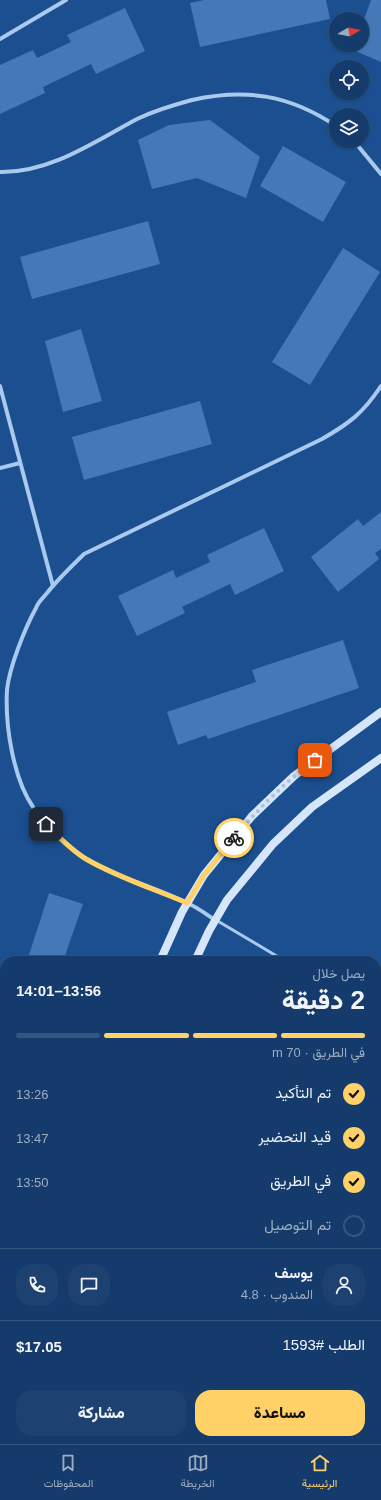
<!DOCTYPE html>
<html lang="ar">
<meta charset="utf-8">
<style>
body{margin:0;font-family:Arial,Vazirmatn,sans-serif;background:#1d4271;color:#f1f3f6;direction:rtl;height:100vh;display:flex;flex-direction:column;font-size:15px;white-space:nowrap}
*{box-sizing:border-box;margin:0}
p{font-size:13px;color:#9dadc1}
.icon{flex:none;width:22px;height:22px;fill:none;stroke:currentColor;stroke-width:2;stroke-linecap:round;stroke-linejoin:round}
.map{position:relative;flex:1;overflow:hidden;direction:ltr}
.details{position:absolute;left:0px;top:956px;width:381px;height:488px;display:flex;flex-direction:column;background:#143b6b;border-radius:16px 16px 0 0;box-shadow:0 1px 3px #0004,0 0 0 1px #33557e;direction:rtl}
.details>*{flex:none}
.needle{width:26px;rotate:80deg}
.controls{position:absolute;left:329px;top:12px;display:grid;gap:8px}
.controls a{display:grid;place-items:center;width:40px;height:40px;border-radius:50%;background:#143b6b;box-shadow:0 1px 3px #0004,0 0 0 1px #33557e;font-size:20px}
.pin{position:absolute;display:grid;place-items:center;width:34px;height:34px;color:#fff;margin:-17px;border-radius:8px;box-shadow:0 2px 6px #0006}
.courier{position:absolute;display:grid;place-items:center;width:40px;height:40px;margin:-20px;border:3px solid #ffd166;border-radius:50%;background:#fff;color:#222;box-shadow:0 1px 5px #0007}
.headline em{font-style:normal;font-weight:800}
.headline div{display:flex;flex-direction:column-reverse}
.headline{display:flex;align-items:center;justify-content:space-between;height:68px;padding:0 16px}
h1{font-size:26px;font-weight:800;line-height:30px}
.bar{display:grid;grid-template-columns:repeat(4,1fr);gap:6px 4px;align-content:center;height:48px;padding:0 16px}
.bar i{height:5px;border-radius:3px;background:#33557e}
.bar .on{background:#ffd166}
.bar p{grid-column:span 4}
.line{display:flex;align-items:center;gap:10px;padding:0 16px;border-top:1px solid #33557e}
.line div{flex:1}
.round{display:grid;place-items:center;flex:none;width:42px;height:42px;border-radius:16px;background:#1d4271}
ol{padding:0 16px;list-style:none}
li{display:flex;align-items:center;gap:12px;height:44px}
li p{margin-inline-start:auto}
li .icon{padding:4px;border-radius:50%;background:#ffd166;color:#111;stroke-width:4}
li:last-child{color:#9dadc1}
li i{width:22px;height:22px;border:2px solid #33557e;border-radius:50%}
.button{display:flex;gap:8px;margin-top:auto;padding:8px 16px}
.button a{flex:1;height:46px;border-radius:16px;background:#ffd166;color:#111;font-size:16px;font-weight:800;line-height:46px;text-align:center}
.button a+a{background:#1d4271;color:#f1f3f6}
.tabs{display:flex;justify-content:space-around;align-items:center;height:56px;border-top:1px solid #33557e;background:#143b6b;font-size:11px;color:#9dadc1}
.tabs a{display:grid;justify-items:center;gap:2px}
.tabs .on{color:#ffd166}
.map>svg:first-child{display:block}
.building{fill:#4478b7}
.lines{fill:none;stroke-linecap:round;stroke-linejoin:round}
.lane{stroke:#a9c9ee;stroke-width:3}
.street{stroke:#a9c9ee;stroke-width:4}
.secondary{stroke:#d6e6fa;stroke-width:8}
.done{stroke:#afc1d8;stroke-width:4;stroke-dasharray:0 7.2}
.route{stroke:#ffd166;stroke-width:5}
</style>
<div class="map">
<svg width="381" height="1444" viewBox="0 0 381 1444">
<rect width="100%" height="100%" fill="#1b4f8f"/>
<g class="building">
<polygon points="204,0 326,0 330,19 200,47 190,3"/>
<polygon points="371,0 381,0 381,62 353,50 355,45 362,45 362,25"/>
<polygon points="125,8 145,51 96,74 91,64 43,87 45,93 0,114 0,65 33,50 37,58 71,42 67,35"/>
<polygon points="210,120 260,157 246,198 197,178 152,189 138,140 169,125"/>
<polygon points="283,146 346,182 323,222 260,186"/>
<polygon points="148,221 160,264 32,299 20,257"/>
<polygon points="343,248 380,272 310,385 272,362"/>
<polygon points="81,329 102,401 63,412 45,341"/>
<polygon points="200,401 212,444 84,480 72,437"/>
<polygon points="381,512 381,549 375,553 379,559 338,592 311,557 358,519 363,526"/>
<polygon points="264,528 284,571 235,595 230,584 182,607 185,613 137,636 118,596 173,570 176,578 210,562 207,555"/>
<polygon points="343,640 359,688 208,739 206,735 178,745 167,712 256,682 252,670"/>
<polygon points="49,893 83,904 63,961 27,961"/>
</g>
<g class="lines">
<g class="lane">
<polyline points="216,920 285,961"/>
<polyline points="376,1014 381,1017"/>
</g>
<g class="street">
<polyline points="0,39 66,0"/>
<polyline points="354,141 381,174"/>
<path d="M0,172C50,173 94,142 137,119C154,111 173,105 192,100C246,88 290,95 336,126"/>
<polyline points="0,386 53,586"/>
<polyline points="0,468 20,463"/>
<path d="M215,920C206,914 197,907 187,903C154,886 115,878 85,858C65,844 46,827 33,807C13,778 5,725 7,690C9,668 25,628 36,608C38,602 43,598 47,593C58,579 71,567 84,554L322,439C350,423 363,413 381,386"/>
</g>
<g class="secondary">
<polyline points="160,961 182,912 204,875 252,816 294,776 381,712"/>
<polyline points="195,961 209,931 227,900 273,844 312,807 381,758"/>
<polyline points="157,1439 158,1444"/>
<polyline points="187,1439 188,1444"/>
</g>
</g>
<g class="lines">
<path class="done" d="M234,838C258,809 284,783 315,760"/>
<path class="route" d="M46,824C59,837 71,850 86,859C117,877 154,889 187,903L204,875L234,838"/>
</g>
</svg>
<div class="controls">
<a><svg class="needle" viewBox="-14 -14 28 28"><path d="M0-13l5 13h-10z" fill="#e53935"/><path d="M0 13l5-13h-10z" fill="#9dadc1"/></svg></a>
<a><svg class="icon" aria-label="locate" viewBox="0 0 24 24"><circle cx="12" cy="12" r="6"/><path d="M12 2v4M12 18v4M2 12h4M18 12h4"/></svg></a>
<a><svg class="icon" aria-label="layers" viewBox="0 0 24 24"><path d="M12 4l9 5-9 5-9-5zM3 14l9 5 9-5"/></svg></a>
</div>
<div class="pin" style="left:315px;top:760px;background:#ea580c"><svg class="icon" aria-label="bag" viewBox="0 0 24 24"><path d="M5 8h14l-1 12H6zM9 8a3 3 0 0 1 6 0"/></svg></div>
<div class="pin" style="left:46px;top:824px;background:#1f2937"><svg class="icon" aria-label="home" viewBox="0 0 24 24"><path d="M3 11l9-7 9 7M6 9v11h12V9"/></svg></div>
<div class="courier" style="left:234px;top:838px"><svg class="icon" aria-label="bike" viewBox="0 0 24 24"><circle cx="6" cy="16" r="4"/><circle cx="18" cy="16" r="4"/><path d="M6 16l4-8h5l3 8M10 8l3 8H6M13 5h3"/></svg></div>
<section class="details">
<div class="headline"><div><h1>2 دقيقة</h1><p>يصل خلال</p></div><em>13:56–14:01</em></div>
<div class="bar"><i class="on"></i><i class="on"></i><i class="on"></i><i></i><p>في الطريق · 70 m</p></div>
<ol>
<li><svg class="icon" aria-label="check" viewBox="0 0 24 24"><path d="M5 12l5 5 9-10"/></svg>تم التأكيد<p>13:26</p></li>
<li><svg class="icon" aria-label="check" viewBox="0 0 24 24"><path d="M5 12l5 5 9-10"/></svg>قيد التحضير<p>13:47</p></li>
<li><svg class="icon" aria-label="check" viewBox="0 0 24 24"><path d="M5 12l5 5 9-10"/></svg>في الطريق<p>13:50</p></li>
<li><i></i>تم التوصيل</li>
</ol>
<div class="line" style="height:72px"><a class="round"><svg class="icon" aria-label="person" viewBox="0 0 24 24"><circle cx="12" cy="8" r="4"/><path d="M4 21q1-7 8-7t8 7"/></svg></a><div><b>يوسف</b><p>المندوب · 4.8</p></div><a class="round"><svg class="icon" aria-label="chat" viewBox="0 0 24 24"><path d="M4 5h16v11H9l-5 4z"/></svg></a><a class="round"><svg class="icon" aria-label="phone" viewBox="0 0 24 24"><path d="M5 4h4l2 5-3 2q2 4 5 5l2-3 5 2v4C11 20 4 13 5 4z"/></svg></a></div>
<div class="line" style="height:52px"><div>الطلب #1593</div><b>$17.05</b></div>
<div class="button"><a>مساعدة</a><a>مشاركة</a></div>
</section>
</div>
<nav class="tabs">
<a class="on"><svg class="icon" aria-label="home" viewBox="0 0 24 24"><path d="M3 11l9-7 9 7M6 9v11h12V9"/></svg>الرئيسية</a>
<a><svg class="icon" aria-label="map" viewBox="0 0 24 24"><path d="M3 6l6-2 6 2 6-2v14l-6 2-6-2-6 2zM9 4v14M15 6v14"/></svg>الخريطة</a>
<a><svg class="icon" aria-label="saved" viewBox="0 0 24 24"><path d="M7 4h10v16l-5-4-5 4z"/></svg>المحفوظات</a>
</nav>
